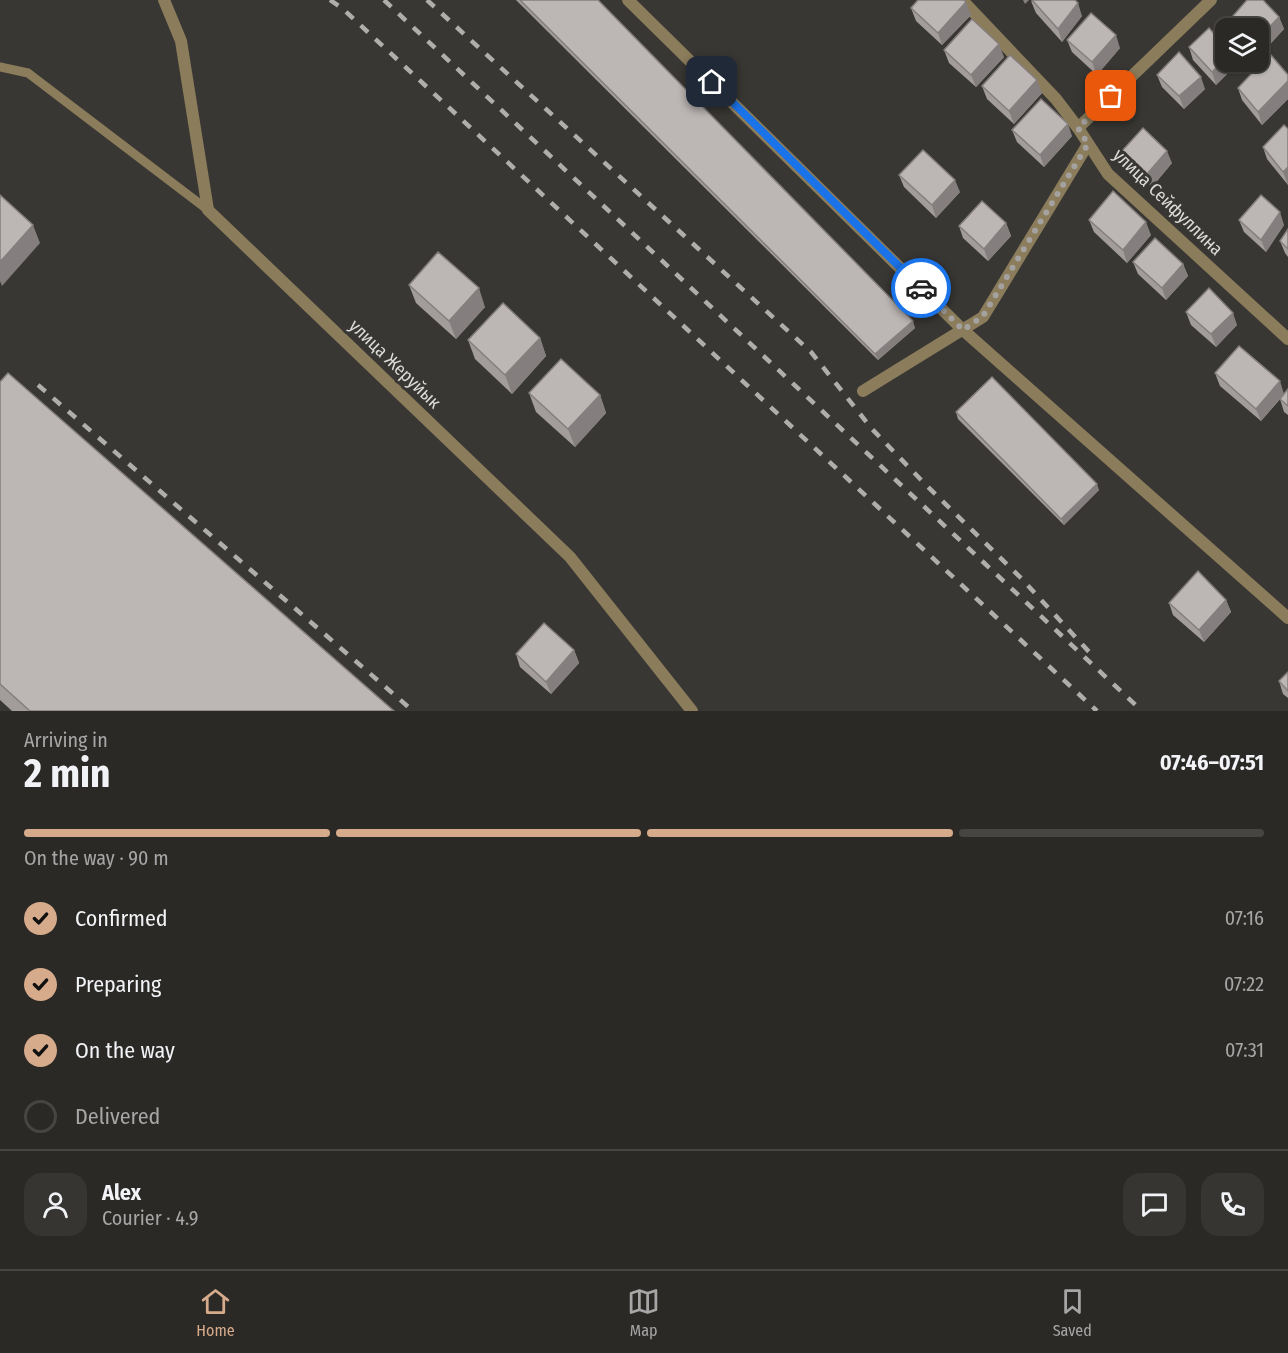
<!DOCTYPE html>
<meta charset="utf-8">
<style>
body{margin:0;font-family:"Fira Sans Condensed",sans-serif;background:#373532;color:#f1f3f6;height:100vh;display:flex;flex-direction:column;font-size:22px;white-space:nowrap}
*{box-sizing:border-box;margin:0}
p{font-size:20px;color:#a6a6a7}
.icon{flex:none;width:33px;height:33px;fill:none;stroke:currentColor;stroke-width:2;stroke-linecap:round;stroke-linejoin:round}
.map{position:relative;height:711px;overflow:hidden}
.drawer{display:flex;flex-direction:column;background:#2b2926;flex:1}
.drawer>*{flex:none}
.fabs{position:absolute;left:1215px;top:18px;display:grid;gap:12px}
.fabs a{display:grid;place-items:center;width:54px;height:54px;border-radius:12px;background:#2b2926;box-shadow:0 2px 4px #0004,0 0 0 2px #474543;font-size:30px}
.pin{position:absolute;display:grid;place-items:center;width:51px;height:51px;color:#fff;margin:-26px;border-radius:12px;box-shadow:0 3px 9px #0006}
.courier{position:absolute;display:grid;place-items:center;width:60px;height:60px;margin:-30px;border:4px solid #1a73e8;border-radius:50%;background:#fff;color:#222;box-shadow:0 2px 8px #0007}
.head em{font-style:normal;font-weight:700}
.head div{display:flex;flex-direction:column-reverse}
.head{display:flex;align-items:center;justify-content:space-between;height:102px;padding:0 24px}
h1{font-size:39px;font-weight:700;line-height:45px}
.bar{display:grid;grid-template-columns:repeat(4,1fr);gap:9px 6px;align-content:center;height:72px;padding:0 24px}
.bar i{height:8px;border-radius:4px;background:#474543}
.bar .active{background:#d6ab8b}
.bar p{grid-column:span 4}
.line{display:flex;align-items:center;gap:15px;padding:0 24px;border-top:2px solid #474543}
.line div{flex:1}
.round{display:grid;place-items:center;flex:none;width:63px;height:63px;border-radius:18px;background:#373532}
ol{padding:0 24px;list-style:none}
li{display:flex;align-items:center;gap:18px;height:66px}
li p{margin-inline-start:auto}
li .icon{padding:6px;border-radius:50%;background:#d6ab8b;color:#111;stroke-width:4}
li:last-child{color:#a6a6a7}
li i{width:33px;height:33px;border:3px solid #474543;border-radius:50%}
.dock{display:flex;justify-content:space-around;align-items:center;height:84px;border-top:2px solid #474543;background:#2b2926;font-size:16px;color:#a6a6a7}
.dock a{display:grid;justify-items:center;gap:3px}
.dock .active{color:#d6ab8b}
.map>svg:first-child{display:block}
.lines{fill:none;stroke-linecap:round;stroke-linejoin:round}
.service{stroke:#8b7c5b;stroke-width:9}
.minor{stroke:#8b7c5b;stroke-width:12}
.tertiary{stroke:#8b7c5b;stroke-width:12}
.rail{stroke:#afaeac;stroke-width:4.5;stroke-dasharray:10 10;stroke-linecap:butt}
.wall{fill:#a29d9b}
.shaded-wall{fill:#847f7e}
.building{fill:#bcb6b4;stroke:#847f7e;stroke-width:1.5}
.done{stroke:#a4a2a0;stroke-width:6;stroke-dasharray:0 10.8}
.route{stroke:#1a73e8;stroke-width:8}
.labels{text-anchor:middle;dominant-baseline:central;stroke-width:6;stroke-linejoin:round;paint-order:stroke}
.street-label{font-size:18px;fill:#dddcda;stroke:#393733}
</style>
<div class="map">
<svg width="1288" height="711" viewBox="0 0 1288 711">
<rect width="100%" height="100%" fill="#393733"/>
<g class="lines">
<polyline class="service" points="0,67 28,73 208,210"/>
<g class="minor">
<polyline points="628,0 963,330 1288,618"/>
<polyline points="962,0 1056,99 1078,128 1108,174 1288,339"/>
<polyline points="1078,128 1211,0"/>
<polyline points="863,391 983,317 1088,144"/>
</g>
<polyline class="tertiary" points="164,0 181,41 208,210 570,557 692,711"/>
<g class="rail">
<polyline points="330,0 342,8 1097,711"/>
<polyline points="384,0 1142,711"/>
<polyline points="427,0 811,352 872,429 925,484 1020,577 1091,654"/>
<polyline points="38,385 413,711"/>
</g>
</g>
<g class="wall">
<polygon points="516,0 598,0 915,328 878,360"/>
<polygon points="1031,1 1082,16 1062,42 1036,13"/>
<polygon points="911,8 971,15 942,45 916,21"/>
<polygon points="1233,16 1279,17 1284,29 1261,54 1258,52 1258,28 1237,28"/>
<polygon points="1067,40 1120,48 1097,75 1072,52"/>
<polygon points="1189,47 1236,65 1216,85 1193,60"/>
<polygon points="944,50 1004,57 976,87 949,63"/>
<polygon points="1157,75 1205,89 1184,109 1162,87"/>
<polygon points="1288,75 1288,99 1262,125 1242,100 1238,88"/>
<polygon points="982,86 1042,93 1014,124 987,99"/>
<polygon points="1288,129 1288,185 1267,159 1263,147"/>
<polygon points="1012,130 1072,136 1044,167 1017,142"/>
<polygon points="1122,151 1172,163 1152,187 1127,164"/>
<polygon points="899,175 960,192 936,218 904,187"/>
<polygon points="1089,220 1151,235 1127,263 1094,232"/>
<polygon points="1239,220 1284,225 1266,252 1244,232"/>
<polygon points="1006,223 1011,236 988,261 963,238 959,226"/>
<polygon points="1288,229 1288,257 1285,253 1280,241"/>
<polygon points="1133,262 1183,264 1188,276 1166,300 1138,274"/>
<polygon points="409,285 485,307 456,339 416,303"/>
<polygon points="1186,312 1237,325 1216,347 1191,325"/>
<polygon points="540,338 546,356 512,394 475,359 468,340"/>
<polygon points="1215,373 1284,394 1288,389 1288,415 1284,412 1280,399 1282,397 1261,421 1220,386"/>
<polygon points="0,382 394,711 12,711 0,700"/>
<polygon points="529,393 600,395 606,413 575,447 536,412"/>
<polygon points="956,412 1099,490 1064,525 958,419"/>
<polygon points="1226,600 1231,612 1204,642 1173,615 1169,603"/>
<polygon points="574,650 579,663 551,694 520,667 516,654"/>
<polygon points="1288,672 1288,698 1283,694 1279,681"/>
</g>
<g class="shaded-wall">
<polygon points="1023,0 1029,0 1025,4"/>
<polygon points="966,2 971,15 942,45 938,33"/>
<polygon points="1078,3 1082,16 1062,42 1058,29"/>
<polygon points="1279,17 1284,29 1261,54 1258,48 1258,39"/>
<polygon points="1116,35 1120,48 1097,75 1092,62"/>
<polygon points="999,44 1004,57 976,87 971,75"/>
<polygon points="1226,58 1226,62 1234,62 1236,65 1216,85 1212,72"/>
<polygon points="1201,77 1205,89 1184,109 1179,96"/>
<polygon points="1037,80 1042,93 1014,124 1009,111"/>
<polygon points="1288,81 1288,99 1262,125 1258,112"/>
<polygon points="1068,124 1072,136 1044,167 1040,155"/>
<polygon points="1167,151 1172,163 1152,187 1147,174"/>
<polygon points="1288,167 1288,185 1283,172"/>
<polygon points="955,180 960,192 936,218 932,205"/>
<polygon points="1280,212 1284,225 1266,252 1261,240"/>
<polygon points="1146,222 1151,235 1127,263 1123,250"/>
<polygon points="1006,223 1011,236 988,261 984,249"/>
<polygon points="33,225 40,243 2,286 0,281 0,262"/>
<polygon points="1183,264 1188,276 1166,300 1162,288"/>
<polygon points="479,288 485,307 456,339 449,321"/>
<polygon points="1233,313 1237,325 1216,347 1211,334"/>
<polygon points="913,321 915,328 878,360 875,354"/>
<polygon points="540,338 546,356 512,394 505,375"/>
<polygon points="1280,381 1284,394 1261,421 1256,409"/>
<polygon points="600,395 606,413 575,447 568,429"/>
<polygon points="1097,484 1099,490 1064,525 1061,519"/>
<polygon points="1226,600 1231,612 1204,642 1199,630"/>
<polygon points="574,650 579,663 551,694 546,682"/>
</g>
<g class="building">
<polygon points="520,0 598,0 913,321 875,354"/>
<polygon points="918,0 964,0 966,2 938,33 911,8"/>
<polygon points="1032,0 1075,0 1078,3 1058,29"/>
<polygon points="1247,0 1263,0 1279,17 1258,39 1258,28 1244,28 1233,16"/>
<polygon points="1091,13 1116,35 1092,62 1067,40"/>
<polygon points="972,19 999,44 971,75 944,50"/>
<polygon points="1209,28 1226,47 1226,58 1212,72 1189,47"/>
<polygon points="1179,52 1201,77 1179,96 1157,75"/>
<polygon points="1270,54 1288,75 1288,81 1258,112 1238,88"/>
<polygon points="1010,55 1037,80 1009,111 982,86"/>
<polygon points="1041,99 1068,124 1040,155 1012,130"/>
<polygon points="1284,125 1288,129 1288,167 1283,172 1263,147"/>
<polygon points="1143,128 1167,151 1147,174 1122,151"/>
<polygon points="923,150 955,180 932,205 899,175"/>
<polygon points="1113,191 1146,222 1123,250 1089,220"/>
<polygon points="0,195 33,225 0,262"/>
<polygon points="1261,195 1280,212 1261,240 1239,220"/>
<polygon points="982,201 1006,223 984,249 959,226"/>
<polygon points="1288,229 1288,249 1280,241"/>
<polygon points="1155,238 1183,264 1162,288 1133,262"/>
<polygon points="438,252 479,288 449,321 409,285"/>
<polygon points="1209,288 1233,313 1211,334 1186,312"/>
<polygon points="503,303 540,338 505,375 468,340"/>
<polygon points="1239,346 1280,381 1256,409 1215,373"/>
<polygon points="561,359 600,395 568,429 529,393"/>
<polygon points="8,373 394,711 30,711 0,684 0,382"/>
<polygon points="992,377 1097,484 1061,519 956,412"/>
<polygon points="1288,389 1288,406 1280,399"/>
<polygon points="1198,571 1226,600 1199,630 1169,603"/>
<polygon points="544,623 574,650 546,682 516,654"/>
<polygon points="1288,672 1288,691 1279,681"/>
</g>
<g class="lines">
<polyline class="done" points="921,288 963,330 983,316 1088,144 1078,128 1111,96"/>
<polyline class="route" points="712,82 921,288"/>
</g>
<g class="labels">
<g class="street-label">
<text transform="translate(1168 202) rotate(44)">улица Сейфуллина</text>
<text transform="translate(395 364) rotate(44)">улица Жеруйык</text>
</g>
</g>
</svg>
<div class="fabs">
<a><svg class="icon" aria-label="layers" viewBox="0 0 24 24"><path d="M12 4l9 5-9 5-9-5zM3 14l9 5 9-5"/></svg></a>
</div>
<div class="pin" style="left:1111px;top:96px;background:#ea580c"><svg class="icon" aria-label="bag" viewBox="0 0 24 24"><path d="M5 8h14l-1 12H6zM9 8a3 3 0 0 1 6 0"/></svg></div>
<div class="pin" style="left:712px;top:82px;background:#1f2937"><svg class="icon" aria-label="home" viewBox="0 0 24 24"><path d="M3 11l9-7 9 7M6 9v11h12V9"/></svg></div>
<div class="courier" style="left:921px;top:288px"><svg class="icon" aria-label="car" viewBox="0 0 24 24"><path d="M5 17H2v-5l4-1 3-4h7l3 4 3 1v5h-3M9 17h6M6 11h13"/><circle cx="7" cy="17" r="2"/><circle cx="17" cy="17" r="2"/></svg></div>
</div>
<section class="drawer">
<div class="head"><div><h1>2 min</h1><p>Arriving in</p></div><em>07:46–07:51</em></div>
<div class="bar"><i class="active"></i><i class="active"></i><i class="active"></i><i></i><p>On the way · 90 m</p></div>
<ol>
<li><svg class="icon" aria-label="check" viewBox="0 0 24 24"><path d="M5 12l5 5 9-10"/></svg>Confirmed<p>07:16</p></li>
<li><svg class="icon" aria-label="check" viewBox="0 0 24 24"><path d="M5 12l5 5 9-10"/></svg>Preparing<p>07:22</p></li>
<li><svg class="icon" aria-label="check" viewBox="0 0 24 24"><path d="M5 12l5 5 9-10"/></svg>On the way<p>07:31</p></li>
<li><i></i>Delivered</li>
</ol>
<div class="line" style="height:108px"><a class="round"><svg class="icon" aria-label="person" viewBox="0 0 24 24"><circle cx="12" cy="8" r="4"/><path d="M4 21q1-7 8-7t8 7"/></svg></a><div><b>Alex</b><p>Courier · 4.9</p></div><a class="round"><svg class="icon" aria-label="chat" viewBox="0 0 24 24"><path d="M4 5h16v11H9l-5 4z"/></svg></a><a class="round"><svg class="icon" aria-label="phone" viewBox="0 0 24 24"><path d="M5 4h4l2 5-3 2q2 4 5 5l2-3 5 2v4C11 20 4 13 5 4z"/></svg></a></div>
</section>
<nav class="dock">
<a class="active"><svg class="icon" aria-label="home" viewBox="0 0 24 24"><path d="M3 11l9-7 9 7M6 9v11h12V9"/></svg>Home</a>
<a><svg class="icon" aria-label="map" viewBox="0 0 24 24"><path d="M3 6l6-2 6 2 6-2v14l-6 2-6-2-6 2zM9 4v14M15 6v14"/></svg>Map</a>
<a><svg class="icon" aria-label="saved" viewBox="0 0 24 24"><path d="M7 4h10v16l-5-4-5 4z"/></svg>Saved</a>
</nav>
